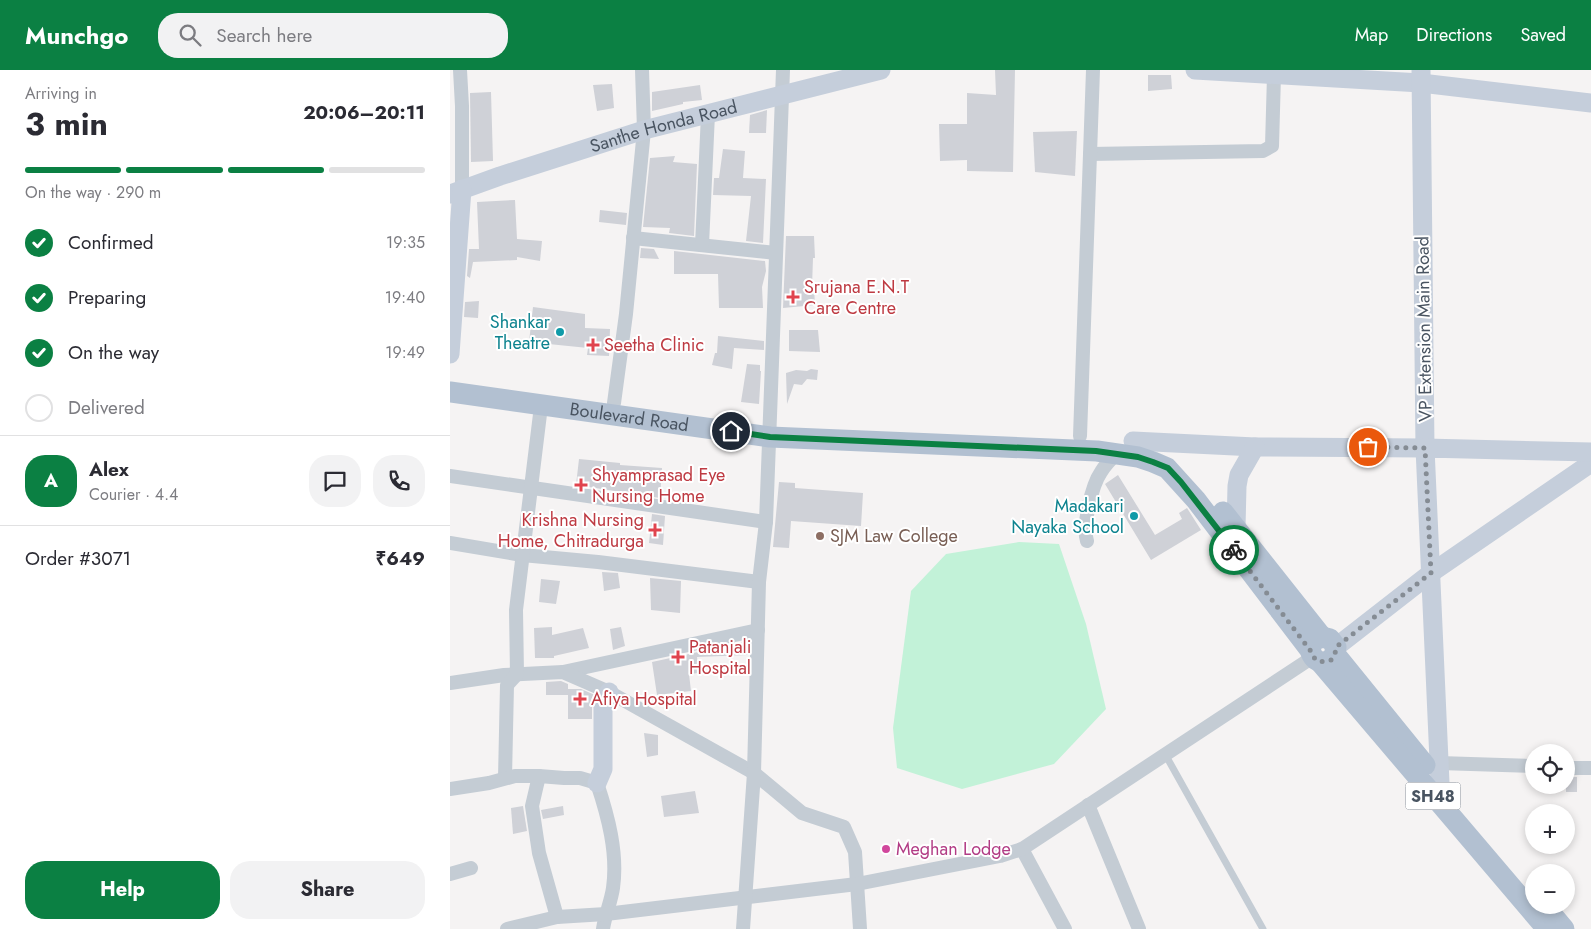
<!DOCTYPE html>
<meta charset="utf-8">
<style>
body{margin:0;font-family:Jost,sans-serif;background:#f2f2f3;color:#2b2b33;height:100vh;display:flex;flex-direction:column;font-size:19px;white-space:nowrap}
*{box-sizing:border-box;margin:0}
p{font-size:16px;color:#7c7c81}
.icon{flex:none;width:28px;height:28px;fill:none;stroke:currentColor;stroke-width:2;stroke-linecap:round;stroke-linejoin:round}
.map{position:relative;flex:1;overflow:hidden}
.sheet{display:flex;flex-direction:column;background:#fff;width:450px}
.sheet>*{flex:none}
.buttons{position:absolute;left:1075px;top:674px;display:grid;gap:10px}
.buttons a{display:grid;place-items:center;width:50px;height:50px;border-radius:50%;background:#fff;box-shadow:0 2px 8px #0003;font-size:25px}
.pin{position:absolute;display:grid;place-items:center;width:42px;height:42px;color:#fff;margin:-21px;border:2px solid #fff;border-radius:50%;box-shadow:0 1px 5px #0007}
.courier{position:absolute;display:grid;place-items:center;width:50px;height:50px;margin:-25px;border:4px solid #0b8043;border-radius:50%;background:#fff;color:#222;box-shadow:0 1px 6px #0007}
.headline em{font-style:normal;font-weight:700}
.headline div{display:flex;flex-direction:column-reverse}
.headline{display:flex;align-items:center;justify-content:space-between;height:85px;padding:0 25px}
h1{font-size:32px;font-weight:700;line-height:38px}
.bar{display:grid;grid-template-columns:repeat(4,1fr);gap:8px 5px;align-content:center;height:60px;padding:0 25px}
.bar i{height:6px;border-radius:4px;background:#e1e1e2}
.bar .current{background:#0b8043}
.bar p{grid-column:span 4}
.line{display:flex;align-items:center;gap:12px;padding:0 25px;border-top:1px solid #e1e1e2}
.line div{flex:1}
.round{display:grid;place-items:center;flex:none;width:52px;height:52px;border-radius:20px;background:#f2f2f3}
ol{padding:0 25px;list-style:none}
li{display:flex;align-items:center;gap:15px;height:55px}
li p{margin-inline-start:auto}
li .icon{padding:5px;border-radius:50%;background:#0b8043;color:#fff;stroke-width:4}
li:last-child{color:#7c7c81}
li i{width:28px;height:28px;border:2px solid #e1e1e2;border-radius:50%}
.button{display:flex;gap:10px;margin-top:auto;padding:10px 25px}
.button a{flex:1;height:58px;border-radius:20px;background:#0b8043;color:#fff;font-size:20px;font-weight:700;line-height:58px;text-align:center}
.button a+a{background:#f2f2f3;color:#2b2b33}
header{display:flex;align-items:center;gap:30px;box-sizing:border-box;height:70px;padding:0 25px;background:#0b8043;color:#fff}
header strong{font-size:24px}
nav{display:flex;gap:28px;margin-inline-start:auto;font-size:18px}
.search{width:350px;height:45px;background:#f2f2f3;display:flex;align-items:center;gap:12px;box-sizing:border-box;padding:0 18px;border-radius:20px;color:#7c7c81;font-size:19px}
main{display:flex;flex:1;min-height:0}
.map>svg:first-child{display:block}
.green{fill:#c2f2d8}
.building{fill:#cfd1d7}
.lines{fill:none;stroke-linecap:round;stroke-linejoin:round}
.lane{stroke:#c4ccd4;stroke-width:7}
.street{stroke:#c4ccd4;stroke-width:14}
.secondary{stroke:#c5cedb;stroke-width:19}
.primary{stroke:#b2c0d1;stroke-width:21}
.done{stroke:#858c94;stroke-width:5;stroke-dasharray:0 9}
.route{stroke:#0b8043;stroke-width:6}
.health-dot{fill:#e0444e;stroke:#fff;stroke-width:2}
.culture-dot{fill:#0f9aa8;stroke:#fff;stroke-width:2}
.education-dot{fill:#8d6e63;stroke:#fff;stroke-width:2}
.hotel-dot{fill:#d1479c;stroke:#fff;stroke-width:2}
.labels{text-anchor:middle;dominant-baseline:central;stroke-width:4;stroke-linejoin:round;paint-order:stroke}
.shield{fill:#fff;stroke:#808790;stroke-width:1}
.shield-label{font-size:16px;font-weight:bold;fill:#495461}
.street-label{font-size:18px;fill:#495461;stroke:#fff}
.health-label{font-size:18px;fill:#be3a42;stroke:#fff;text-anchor:start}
.culture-label{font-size:18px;fill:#0d838f;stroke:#fff;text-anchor:end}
.education-label{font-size:18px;fill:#785e54;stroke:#fff;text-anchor:start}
.hotel-label{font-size:18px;fill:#b23c85;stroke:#fff;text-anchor:start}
</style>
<header>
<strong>Munchgo</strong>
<div class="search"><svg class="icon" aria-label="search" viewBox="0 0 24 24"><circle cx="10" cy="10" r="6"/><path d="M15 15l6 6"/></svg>Search here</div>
<nav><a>Map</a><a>Directions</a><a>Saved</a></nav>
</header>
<main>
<section class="sheet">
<div class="headline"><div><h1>3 min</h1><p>Arriving in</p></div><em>20:06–20:11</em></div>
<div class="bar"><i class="current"></i><i class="current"></i><i class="current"></i><i></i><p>On the way · 290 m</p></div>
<ol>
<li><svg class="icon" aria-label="check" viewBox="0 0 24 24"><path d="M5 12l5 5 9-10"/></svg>Confirmed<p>19:35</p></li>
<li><svg class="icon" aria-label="check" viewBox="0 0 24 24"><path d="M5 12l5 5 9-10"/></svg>Preparing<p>19:40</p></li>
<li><svg class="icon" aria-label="check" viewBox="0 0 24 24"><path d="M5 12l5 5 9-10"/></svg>On the way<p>19:49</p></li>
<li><i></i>Delivered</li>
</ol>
<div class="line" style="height:90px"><b class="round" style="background:#0b8043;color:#fff">A</b><div><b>Alex</b><p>Courier · 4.4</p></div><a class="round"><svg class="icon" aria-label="chat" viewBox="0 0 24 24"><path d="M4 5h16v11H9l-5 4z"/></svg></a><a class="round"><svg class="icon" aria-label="phone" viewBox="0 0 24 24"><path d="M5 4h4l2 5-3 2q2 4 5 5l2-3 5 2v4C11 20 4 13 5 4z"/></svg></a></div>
<div class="line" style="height:65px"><div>Order #3071</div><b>₹649</b></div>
<div class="button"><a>Help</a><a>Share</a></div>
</section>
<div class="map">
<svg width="1141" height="859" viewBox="0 0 1141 859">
<rect width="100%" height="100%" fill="#f5f3f3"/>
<polygon class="green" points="569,472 609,474 636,554 656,639 604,694 512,719 447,698 443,658 461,521 496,484"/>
<g class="building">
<polygon points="545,0 565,0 563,102 517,101 517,90 490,91 489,54 517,54 517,23 546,25"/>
<polygon points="698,5 721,5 722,19 698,21"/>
<polygon points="162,14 164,38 147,41 143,15"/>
<polygon points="250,15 252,30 233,32 233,34 202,41 202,22"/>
<polygon points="41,22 43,91 21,92 20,23"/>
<polygon points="317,40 316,63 299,63 300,45"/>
<polygon points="627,61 625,106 585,102 583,62"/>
<polygon points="273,79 295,81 293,108 316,109 313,173 296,171 301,126 263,125 264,108 269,108"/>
<polygon points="225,86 223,92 247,94 244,166 219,163 220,158 193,157 200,88"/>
<polygon points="65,130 67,169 92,171 90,191 67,187 67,190 23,192 20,208 17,206 19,179 29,179 27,132"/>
<polygon points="150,140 177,143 176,155 149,152"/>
<polygon points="336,166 364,166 365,188 363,188 362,217 364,217 365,235 333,238"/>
<polygon points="191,178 204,179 209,189 190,188"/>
<polygon points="224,181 315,191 316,201 312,217 313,238 269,238 268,204 224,204"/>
<polygon points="29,231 28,248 14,247 15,232"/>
<polygon points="83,237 135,244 135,258 160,259 159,286 137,285 138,278 79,272"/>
<polygon points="339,260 368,260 370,282 339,281"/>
<polygon points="268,266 314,271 314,280 284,278 282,299 262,295 265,283 267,283"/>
<polygon points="297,294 310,295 310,301 311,301 309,334 291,332"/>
<polygon points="361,299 368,300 367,310 357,309 352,315 344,314 337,334 336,303 346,300 357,301"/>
<polygon points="129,389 170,393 170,395 212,398 210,428 126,415"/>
<polygon points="668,405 705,465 732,449 729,443 737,438 751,460 701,490 655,414"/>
<polygon points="329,412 345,413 345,418 413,423 411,456 341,451 339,478 323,477"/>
<polygon points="202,444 215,446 213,475 199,473"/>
<polygon points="152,502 168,503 170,518 154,521"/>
<polygon points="200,508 231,511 230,543 201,540"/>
<polygon points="91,509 110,511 106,534 89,532"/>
<polygon points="102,557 102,565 133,558 139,578 104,586 104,588 85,588 84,558"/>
<polygon points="171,557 175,576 163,580 160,559"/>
<polygon points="299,571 298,585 247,587 249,603 239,604 241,621 207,625 202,592"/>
<polygon points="111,611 118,614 118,619 131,619 145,625 142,634 142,649 118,649 118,625 96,625 96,612"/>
<polygon points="194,663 208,665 208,685 197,687"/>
<rect x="1116" y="707" width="11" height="15"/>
<polygon points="245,721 249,743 214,747 211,726"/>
<polygon points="73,736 77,761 63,764 61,738"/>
<polygon points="113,736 114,745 93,749 91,740"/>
</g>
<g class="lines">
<polyline class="lane" points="715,684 813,859"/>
<g class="street">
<polyline points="10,0 12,36 12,119"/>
<polyline points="640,84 813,81 822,76 824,5"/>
<polyline points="183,168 326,183"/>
<polyline points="252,175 258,44"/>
<polyline points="164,333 176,244 194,60 192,0"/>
<polyline points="630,366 643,0"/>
<polyline points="0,406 316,452"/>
<path d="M637,471C632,456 642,415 651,402C655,395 661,389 667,383"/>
<polyline points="0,473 72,485 148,492 309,512"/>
<polyline points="113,602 308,560"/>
<polyline points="0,613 54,605 113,602 159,622 304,703 352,743 394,757 405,782 410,859"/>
<polyline points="989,693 1084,696"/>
<polyline points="1116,698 1141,698"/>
<polyline points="89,706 82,736 89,783 107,847"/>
<polyline points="55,708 57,615 67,604 66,540 91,336"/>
<path d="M0,719L39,713L65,706H89L114,708H130L147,713C158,746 168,783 163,818C161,832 155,845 153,859"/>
<polyline points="638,735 689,859"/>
<polyline points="572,779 615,859"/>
<polyline points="0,804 21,798"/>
<polyline points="57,859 107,847 156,844 407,814 550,786 572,779 863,587"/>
<polyline points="293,859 304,703 309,512 316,452 333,0"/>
</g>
<g class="secondary">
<polyline points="745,0 971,13 1141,33"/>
<path id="s1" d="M0,124L50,106L194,60L431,0"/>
<polyline points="0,284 12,119"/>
<polyline points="683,371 805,377 975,378 971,0"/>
<polyline points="786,458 787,416 789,405 805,377"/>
<polyline points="886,577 981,503 1141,393"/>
<polyline points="147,713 153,699 153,634 159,622"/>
<polyline points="979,722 990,713 975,378 1141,382"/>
</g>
<g class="primary">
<path id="s2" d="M0,322L320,367L647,381L688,387L703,392L717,398L746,430L860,580C864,593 875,596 884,586L886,577L880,569L872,567L863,571L860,580"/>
<polyline points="773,442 872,567"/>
<polyline points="885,584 975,695"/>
<polyline points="870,592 1097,859"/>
<polyline points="1094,835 1114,859"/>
</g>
</g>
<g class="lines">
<polyline class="done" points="784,480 860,580 863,587 870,592 881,590 885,584 886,577 981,503 975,378 918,377"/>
<polyline class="route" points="281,361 320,367 646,381 688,387 703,392 718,398 731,412 784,480"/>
</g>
<g class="health-dot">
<path d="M340.5 219.5h5v5h5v5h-5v5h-5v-5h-5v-5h5z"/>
<path d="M140.5 267.5h5v5h5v5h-5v5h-5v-5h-5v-5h5z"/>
<path d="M128.5 407.5h5v5h5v5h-5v5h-5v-5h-5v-5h5z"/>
<path d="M202.5 452.5h5v5h5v5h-5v5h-5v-5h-5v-5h5z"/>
<path d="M225.5 579.5h5v5h5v5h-5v5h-5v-5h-5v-5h5z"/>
<path d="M127.5 621.5h5v5h5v5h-5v5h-5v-5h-5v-5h5z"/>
</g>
<g class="culture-dot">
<circle cx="110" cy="262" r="5"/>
<circle cx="684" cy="446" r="5"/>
</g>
<circle class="education-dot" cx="370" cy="466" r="5"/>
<circle class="hotel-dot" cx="436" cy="779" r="5"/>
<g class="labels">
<rect class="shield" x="955.5" y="712.5" width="55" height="27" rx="4"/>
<g class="shield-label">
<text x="983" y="726">SH48</text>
</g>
<g class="street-label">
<text stroke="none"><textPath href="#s1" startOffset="224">Santhe Honda Road</textPath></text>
<text transform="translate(974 259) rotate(-91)">VP Extension Main Road</text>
<text stroke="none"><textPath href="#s2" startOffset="181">Boulevard Road</textPath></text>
</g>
<g class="health-label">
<text x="354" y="217">Srujana E.N.T<tspan x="354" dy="21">Care Centre</tspan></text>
<text x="154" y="275">Seetha Clinic</text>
<text x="142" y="405">Shyamprasad Eye<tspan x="142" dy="21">Nursing Home</tspan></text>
<text x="194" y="450" text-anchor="end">Krishna Nursing<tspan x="194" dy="21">Home, Chitradurga</tspan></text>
<text x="239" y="577">Patanjali<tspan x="239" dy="21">Hospital</tspan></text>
<text x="141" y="629">Afiya Hospital</text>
</g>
<g class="culture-label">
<text x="100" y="252">Shankar<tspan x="100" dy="21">Theatre</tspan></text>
<text x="674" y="436">Madakari<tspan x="674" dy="21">Nayaka School</tspan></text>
</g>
<g class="education-label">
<text x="380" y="466">SJM Law College</text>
</g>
<g class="hotel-label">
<text x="446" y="779">Meghan Lodge</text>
</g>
</g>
</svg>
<div class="buttons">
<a><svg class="icon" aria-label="locate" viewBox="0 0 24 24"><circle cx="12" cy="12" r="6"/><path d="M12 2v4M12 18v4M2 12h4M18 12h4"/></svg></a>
<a>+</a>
<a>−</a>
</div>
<div class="pin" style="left:918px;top:377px;background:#ea580c"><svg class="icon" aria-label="bag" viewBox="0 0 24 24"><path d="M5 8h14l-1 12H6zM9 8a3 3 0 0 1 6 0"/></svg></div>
<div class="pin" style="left:281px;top:361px;background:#1f2937"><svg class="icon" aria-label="home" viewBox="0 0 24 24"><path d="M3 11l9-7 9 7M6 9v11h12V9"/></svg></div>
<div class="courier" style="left:784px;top:480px"><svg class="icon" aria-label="bike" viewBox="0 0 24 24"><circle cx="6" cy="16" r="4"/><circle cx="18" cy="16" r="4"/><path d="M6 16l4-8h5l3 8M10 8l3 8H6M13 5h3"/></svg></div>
</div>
</main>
